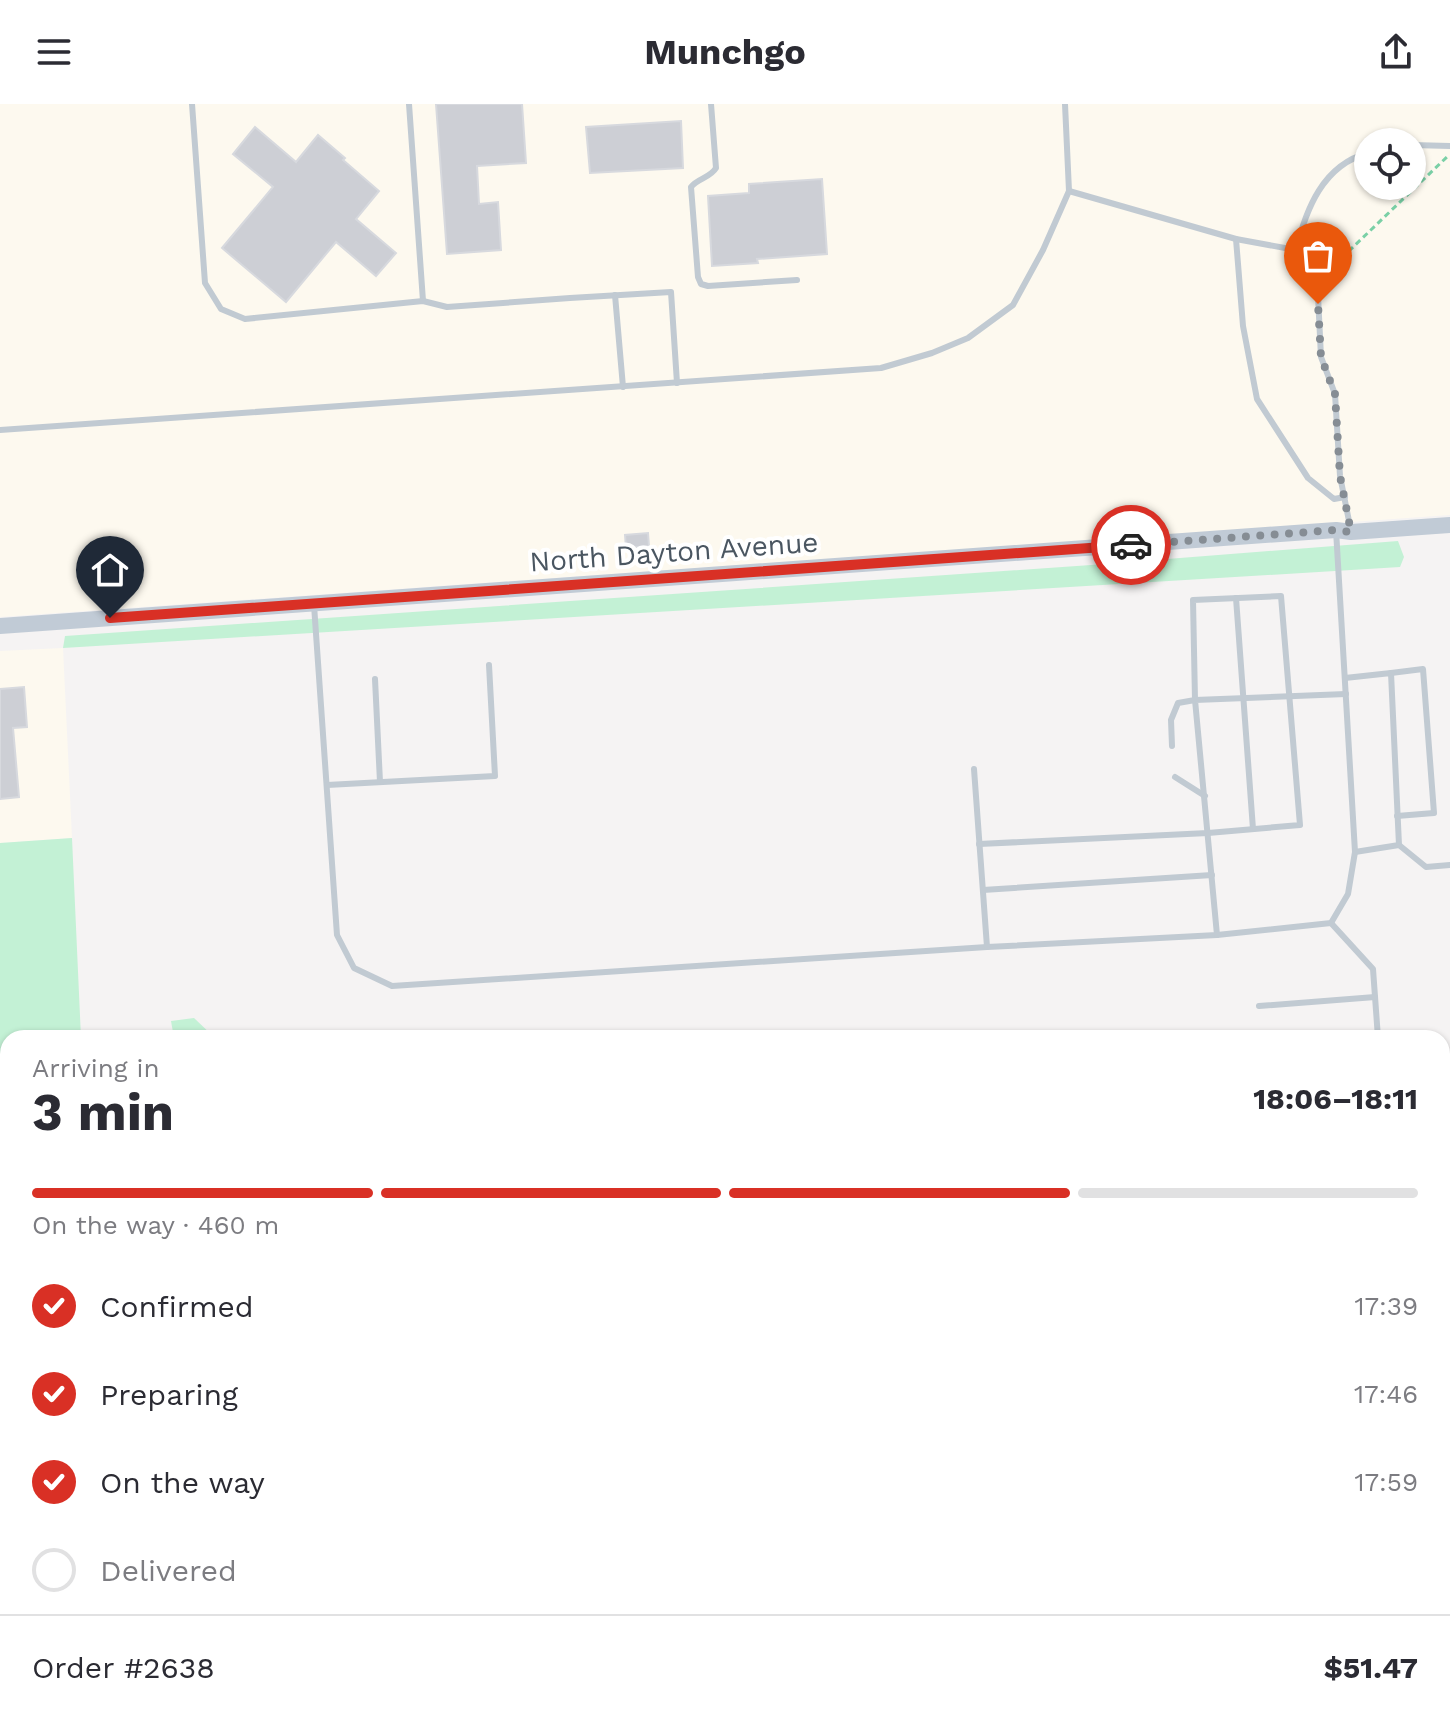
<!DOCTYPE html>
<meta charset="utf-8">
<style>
body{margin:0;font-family:"Work Sans",sans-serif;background:#f7f7f7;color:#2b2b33;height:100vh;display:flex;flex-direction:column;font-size:30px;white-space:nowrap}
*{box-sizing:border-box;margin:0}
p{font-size:26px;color:#7c7c81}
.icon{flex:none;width:44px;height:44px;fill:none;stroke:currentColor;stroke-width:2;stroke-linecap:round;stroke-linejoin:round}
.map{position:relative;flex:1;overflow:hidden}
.panel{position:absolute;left:0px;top:926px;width:1450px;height:706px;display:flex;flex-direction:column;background:#fff;border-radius:24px 24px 0 0;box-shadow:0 2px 6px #0004}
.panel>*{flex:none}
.fabs{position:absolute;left:1354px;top:24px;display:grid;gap:16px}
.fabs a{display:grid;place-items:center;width:72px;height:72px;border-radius:50%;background:#fff;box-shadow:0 2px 6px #0004;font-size:40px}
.pin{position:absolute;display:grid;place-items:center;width:68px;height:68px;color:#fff;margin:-82px -34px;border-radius:50% 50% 50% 0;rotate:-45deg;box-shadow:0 0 8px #0007}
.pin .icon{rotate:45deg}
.courier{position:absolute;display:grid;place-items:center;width:80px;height:80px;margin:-40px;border:6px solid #d93025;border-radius:50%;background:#fff;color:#222;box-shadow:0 2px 10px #0007}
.summary em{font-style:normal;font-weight:700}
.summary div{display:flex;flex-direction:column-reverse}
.summary{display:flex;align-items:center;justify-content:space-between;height:136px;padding:0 32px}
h1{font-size:52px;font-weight:700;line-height:60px}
.bar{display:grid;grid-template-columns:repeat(4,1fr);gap:12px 8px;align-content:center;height:96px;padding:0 32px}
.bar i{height:10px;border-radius:6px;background:#e1e1e2}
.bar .active{background:#d93025}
.bar p{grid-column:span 4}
.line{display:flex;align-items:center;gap:20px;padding:0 32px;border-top:2px solid #e1e1e2}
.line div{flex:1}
ol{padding:0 32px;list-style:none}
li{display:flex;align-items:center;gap:24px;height:88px}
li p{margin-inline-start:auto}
li .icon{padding:8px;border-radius:50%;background:#d93025;color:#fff;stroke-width:4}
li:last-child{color:#7c7c81}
li i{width:44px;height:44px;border:4px solid #e1e1e2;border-radius:50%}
header{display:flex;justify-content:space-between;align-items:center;height:104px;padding:0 32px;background:#fff;font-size:36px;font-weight:700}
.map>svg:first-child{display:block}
.commercial{fill:#fdf9ef;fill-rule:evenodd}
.green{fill:#c3f1d5}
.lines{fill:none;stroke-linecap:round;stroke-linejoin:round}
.stream{stroke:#90daee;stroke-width:4}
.building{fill:#cdcfd5;stroke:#d7d9de;stroke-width:2}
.path{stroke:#7ad0a6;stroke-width:3;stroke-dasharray:6 4;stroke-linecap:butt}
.lane{stroke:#c1cad2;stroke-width:6}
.secondary{stroke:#c1cbd6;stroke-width:16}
.done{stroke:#868d94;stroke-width:8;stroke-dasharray:0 14.4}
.route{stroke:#d93025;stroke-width:10}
.labels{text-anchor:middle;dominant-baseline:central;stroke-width:8;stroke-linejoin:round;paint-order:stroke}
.street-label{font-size:28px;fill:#4a5661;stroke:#fff}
</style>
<header><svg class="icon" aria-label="menu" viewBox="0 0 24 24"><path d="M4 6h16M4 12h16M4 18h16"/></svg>Munchgo<svg class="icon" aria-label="share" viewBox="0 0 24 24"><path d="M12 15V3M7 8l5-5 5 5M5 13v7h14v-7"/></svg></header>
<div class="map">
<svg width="1450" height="1631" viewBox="0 0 1450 1631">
<rect width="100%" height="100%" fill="#f5f3f3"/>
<g class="commercial">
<path d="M0,0H1450V411L0,513ZM1368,38H1412V82H1368Z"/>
<polygon points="63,544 72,734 0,739 0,547"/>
</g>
<g class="green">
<polygon points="1398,437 1404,453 1400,463 63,544 65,532 1091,461"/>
<polygon points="72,734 81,934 8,934 8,1624 1442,1624 1442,1301 1450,1300 1450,1631 0,1631 0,739"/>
<polygon points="194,914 215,934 174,934 171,917"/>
</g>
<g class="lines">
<g class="stream">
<polyline points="0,1173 8,1173"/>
<polyline points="470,1624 471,1631"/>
</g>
</g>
<g class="building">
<polygon points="436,0 522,0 526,59 477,62 479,100 498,98 501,146 447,150"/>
<polygon points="681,17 683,64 590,69 586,23"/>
<polygon points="255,23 296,58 318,31 345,54 343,56 379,87 356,115 396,149 376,172 336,138 286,198 222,144 273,83 233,50"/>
<polygon points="822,75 827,150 757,155 758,159 712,162 708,92 749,89 749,80"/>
<polygon points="648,429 649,442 626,444 625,431"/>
<polygon points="24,583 27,623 13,624 19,693 0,695 0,585"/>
</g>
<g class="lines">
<polyline class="path" points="1327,168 1449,51"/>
<g class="lane">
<polyline points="192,0 205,179 221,205 245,215 423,197 447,203 570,194 671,188 677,279"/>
<polyline points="409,0 423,197"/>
<path d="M711,0L716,64C710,74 698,74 691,83L698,173L701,180L708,182L797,176"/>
<polyline points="1412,41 1450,42"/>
<polyline points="1069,87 1236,135 1296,146"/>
<polyline points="1236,135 1243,222 1257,295 1308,374 1334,395 1345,393"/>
<polyline points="615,191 623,283"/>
<polyline points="0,326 881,264 932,249 968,234 1013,201 1043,146 1069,87 1065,0"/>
<polyline points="1336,426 1355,748 1399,741 1391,569 1345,574"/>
<path d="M1351,427L1340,372L1335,290L1321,253L1317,171L1296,146C1306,105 1323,61 1368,49"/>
<polyline points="1236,494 1253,725"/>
<polyline points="314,501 337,831 354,864 392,882 987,843 1217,831 1195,596 1346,590"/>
<polyline points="1391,569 1423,565 1434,709 1397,712"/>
<polyline points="375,575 380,678"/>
<polyline points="974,665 987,843"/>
<polyline points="1175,673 1205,692"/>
<polyline points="327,681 495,672 489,561"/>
<polyline points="979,740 1208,729 1300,721 1281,492 1193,496 1195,596 1178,599 1171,616 1172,642"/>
<polyline points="1399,741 1426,763 1450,761"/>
<polyline points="983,786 1212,771"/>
<polyline points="1331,819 1373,865 1378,934"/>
<polyline points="1217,831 1331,819 1348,790 1355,748"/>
<polyline points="1259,902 1375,893"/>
</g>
<polyline class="secondary" points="0,522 1336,426 1351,428 1450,421"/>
</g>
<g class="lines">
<polyline class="done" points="1131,441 1336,426 1351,428 1340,372 1335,290 1321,253 1318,200"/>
<polyline class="route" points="110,514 1131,441"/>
</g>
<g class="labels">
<g class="street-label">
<text transform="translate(674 448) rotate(-4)">North Dayton Avenue</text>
</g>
</g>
</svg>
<div class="fabs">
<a><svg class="icon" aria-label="locate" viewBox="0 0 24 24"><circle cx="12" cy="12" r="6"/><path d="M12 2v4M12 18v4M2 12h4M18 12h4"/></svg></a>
</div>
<div class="pin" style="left:1318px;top:200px;background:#ea580c"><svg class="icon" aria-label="bag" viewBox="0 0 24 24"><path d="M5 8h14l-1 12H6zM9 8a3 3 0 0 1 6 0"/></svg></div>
<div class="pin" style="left:110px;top:514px;background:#1f2937"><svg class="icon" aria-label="home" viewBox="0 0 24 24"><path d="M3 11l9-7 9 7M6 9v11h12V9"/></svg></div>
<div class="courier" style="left:1131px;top:441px"><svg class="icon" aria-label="car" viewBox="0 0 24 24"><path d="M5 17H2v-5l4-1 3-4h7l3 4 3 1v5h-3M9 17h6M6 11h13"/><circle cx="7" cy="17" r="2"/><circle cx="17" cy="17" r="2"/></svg></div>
<section class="panel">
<div class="summary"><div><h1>3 min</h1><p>Arriving in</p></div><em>18:06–18:11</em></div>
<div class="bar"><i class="active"></i><i class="active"></i><i class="active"></i><i></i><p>On the way · 460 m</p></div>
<ol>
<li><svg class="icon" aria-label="check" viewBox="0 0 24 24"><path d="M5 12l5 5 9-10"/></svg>Confirmed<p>17:39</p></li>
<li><svg class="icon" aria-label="check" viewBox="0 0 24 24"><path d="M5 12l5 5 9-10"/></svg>Preparing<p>17:46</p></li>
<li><svg class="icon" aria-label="check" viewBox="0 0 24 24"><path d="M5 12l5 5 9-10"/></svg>On the way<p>17:59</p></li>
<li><i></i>Delivered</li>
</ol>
<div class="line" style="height:104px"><div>Order #2638</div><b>$51.47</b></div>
</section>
</div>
